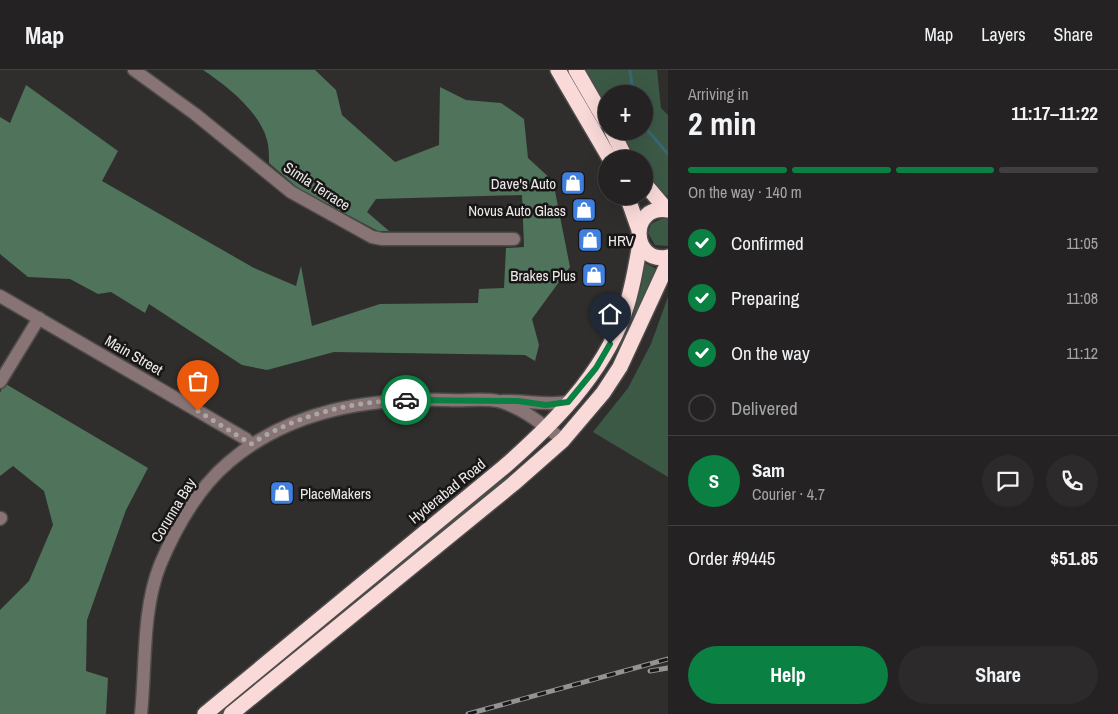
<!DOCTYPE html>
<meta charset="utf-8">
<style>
body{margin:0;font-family:"Archivo Narrow",sans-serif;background:#2c2a2a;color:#f1f3f6;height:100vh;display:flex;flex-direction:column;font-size:19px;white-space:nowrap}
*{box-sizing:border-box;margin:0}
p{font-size:16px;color:#a3a4a5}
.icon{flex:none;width:28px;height:28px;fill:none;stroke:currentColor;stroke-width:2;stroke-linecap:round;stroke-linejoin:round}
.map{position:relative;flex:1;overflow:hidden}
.drawer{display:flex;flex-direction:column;background:#242222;width:450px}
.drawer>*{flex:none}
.buttons{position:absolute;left:598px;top:15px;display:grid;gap:10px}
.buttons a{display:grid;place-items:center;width:55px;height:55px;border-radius:50%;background:#242222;box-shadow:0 5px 20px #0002,0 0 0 1px #413f40;font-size:25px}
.pin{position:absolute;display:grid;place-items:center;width:42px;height:42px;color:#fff;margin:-51px -21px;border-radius:50% 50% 50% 0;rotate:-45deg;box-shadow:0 0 5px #0007}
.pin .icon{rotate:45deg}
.courier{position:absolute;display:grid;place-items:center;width:50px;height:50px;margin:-25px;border:4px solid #0b8043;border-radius:50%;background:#fff;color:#222;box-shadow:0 1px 6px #0007}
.summary em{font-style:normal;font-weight:700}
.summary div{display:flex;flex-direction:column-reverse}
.summary{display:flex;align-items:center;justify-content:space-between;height:85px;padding:0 20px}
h1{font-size:32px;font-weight:700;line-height:38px}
.bar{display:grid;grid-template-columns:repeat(4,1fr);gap:8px 5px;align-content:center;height:60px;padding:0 20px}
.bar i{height:6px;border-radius:4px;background:#413f40}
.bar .active{background:#0b8043}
.bar p{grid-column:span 4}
.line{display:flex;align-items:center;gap:12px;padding:0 20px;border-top:1px solid #413f40}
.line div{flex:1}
.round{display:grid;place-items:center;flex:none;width:52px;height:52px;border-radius:26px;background:#2c2a2a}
ol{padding:0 20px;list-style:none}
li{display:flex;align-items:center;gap:15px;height:55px}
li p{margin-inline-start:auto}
li .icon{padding:5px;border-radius:50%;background:#0b8043;color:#fff;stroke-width:4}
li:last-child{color:#a3a4a5}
li i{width:28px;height:28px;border:2px solid #413f40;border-radius:50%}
.action{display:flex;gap:10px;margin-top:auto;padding:10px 20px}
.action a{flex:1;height:58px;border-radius:30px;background:#0b8043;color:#fff;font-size:20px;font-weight:700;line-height:58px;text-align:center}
.action a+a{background:#2c2a2a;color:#f1f3f6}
header{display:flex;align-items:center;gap:30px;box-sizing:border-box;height:70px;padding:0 25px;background:#242222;border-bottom:1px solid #413f40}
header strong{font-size:24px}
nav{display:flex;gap:28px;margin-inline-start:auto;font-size:18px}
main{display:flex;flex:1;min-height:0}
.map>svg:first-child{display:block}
.green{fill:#3c5946}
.forest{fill:#4f735b}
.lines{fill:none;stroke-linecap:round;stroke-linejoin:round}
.stream{stroke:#376775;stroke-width:3}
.minor-casing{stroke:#4e4c4b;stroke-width:15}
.highway-casing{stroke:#4e4c4b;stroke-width:18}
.minor{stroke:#887474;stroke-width:12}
.highway{stroke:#f9dad9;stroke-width:15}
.rail-casing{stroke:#959392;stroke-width:5}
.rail{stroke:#181616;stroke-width:3;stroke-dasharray:9;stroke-linecap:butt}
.done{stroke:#aaa8a7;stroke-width:5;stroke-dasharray:0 9}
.route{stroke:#0b8043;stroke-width:6}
.labels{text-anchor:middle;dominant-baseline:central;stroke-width:5;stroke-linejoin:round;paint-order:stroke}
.poi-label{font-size:15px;fill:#eceae9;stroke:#181616;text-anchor:end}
.street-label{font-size:15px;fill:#eceae9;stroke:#181616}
</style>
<header>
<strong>Map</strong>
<nav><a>Map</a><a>Layers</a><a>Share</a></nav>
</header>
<main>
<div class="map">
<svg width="668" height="644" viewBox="0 0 668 644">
<rect width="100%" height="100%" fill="#302e2d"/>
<g class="green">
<path d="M584,0H657L661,38L668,45V126C655,118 644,104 644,89L635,88L620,61H644V24H606V40Z"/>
<polygon points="663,148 668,149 668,176 655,175 648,163 651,154"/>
<path d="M645,193L655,198C656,210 617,283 608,296C598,310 587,323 576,336L575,335L621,269L641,217Z"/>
<polygon points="668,227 668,407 593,362 628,318 651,274"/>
<polygon points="550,370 551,371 493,422 222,644 215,644 453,445 511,404"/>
</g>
<g class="forest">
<path d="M203,0H315L336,20L342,45L395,92L439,75L440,17L466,30L501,33L524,49L528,88L553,111L570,197L532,249L539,275L535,291L525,285L334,282L267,300L242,295L149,234L145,243L111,222L98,224L70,209L28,207L0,184V47L10,53L26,15L118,81L102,111L254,198L296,216L301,196L312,256L380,234L478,233L479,219L504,218L506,178L524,177L522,125L376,129L367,142L389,161H378L299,119L269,93C269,86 269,77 267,70C259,41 227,16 203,0Z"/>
<polygon points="4,313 148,398 126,440 87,550 86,601 108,608 106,644 0,644 0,540 29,511 53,455 44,421 13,396 0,406 0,323"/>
</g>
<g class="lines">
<g class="stream">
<polyline points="630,0 633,24"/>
<polyline points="644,56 668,84"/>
</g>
<defs>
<g id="minor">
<polyline points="134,0 195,44 291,122 372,167 382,169 514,169"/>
<polyline points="0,226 246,369 251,374"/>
<polyline points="0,312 39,248"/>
<path d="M503,331C526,330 546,336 569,332"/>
<polyline points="0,449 1,448"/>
<path d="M141,644C146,596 142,540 160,495C176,457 198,418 229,392C291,339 370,328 449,330C464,331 483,328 498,331C522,337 544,356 563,370"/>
</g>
<g id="highway">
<polyline points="558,0 610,89"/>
<polyline points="576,0 606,52"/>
<polyline points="612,61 626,89"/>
<polyline points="644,113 666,139"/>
<polyline points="627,126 639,160"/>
<path d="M668,140C628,134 631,195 668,187"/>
<path d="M205,644L504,397C552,355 602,305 624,244C632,221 636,197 640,173"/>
<polyline points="231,644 513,414 563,370 603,323 620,297 668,193"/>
</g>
</defs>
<use href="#minor" class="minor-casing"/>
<use href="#highway" class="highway-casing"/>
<use href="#minor" class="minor"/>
<use href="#highway" class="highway"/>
<defs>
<g id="rail">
<polyline points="650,601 668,598"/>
<polyline points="468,644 668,589"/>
</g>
</defs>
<use href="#rail" class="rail-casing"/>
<use href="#rail" class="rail"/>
</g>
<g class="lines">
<path class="done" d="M198,341L251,374C296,345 353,331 406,330"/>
<polyline class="route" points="406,330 518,331 546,335 568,332 596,298 610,274"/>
</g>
<defs>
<symbol id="shop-square" viewBox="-11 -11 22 22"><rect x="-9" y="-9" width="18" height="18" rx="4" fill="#3f7fe0" stroke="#181616"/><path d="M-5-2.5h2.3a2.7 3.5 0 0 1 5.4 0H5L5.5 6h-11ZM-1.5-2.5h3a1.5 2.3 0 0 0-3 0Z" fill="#fff"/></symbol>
</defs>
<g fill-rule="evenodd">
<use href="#shop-square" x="559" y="99" width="28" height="28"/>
<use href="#shop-square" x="570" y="126" width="28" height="28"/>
<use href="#shop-square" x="576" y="156" width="28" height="28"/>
<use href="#shop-square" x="580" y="191" width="28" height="28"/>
<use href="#shop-square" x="268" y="409" width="28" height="28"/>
</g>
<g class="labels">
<g class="poi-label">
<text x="556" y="113">Dave's Auto</text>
<text x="566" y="140">Novus Auto Glass</text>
<text x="608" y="170" text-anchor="start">HRV</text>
<text x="576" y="205">Brakes Plus</text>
<text x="300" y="423" text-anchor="start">PlaceMakers</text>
</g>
<g class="street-label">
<text transform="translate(317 116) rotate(33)">Simla Terrace</text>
<text transform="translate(134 285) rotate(30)">Main Street</text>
<text transform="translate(447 421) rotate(-39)">Hyderabad Road</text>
<text transform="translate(173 440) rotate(-59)">Corunna Bay</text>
</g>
</g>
</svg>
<div class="buttons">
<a>+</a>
<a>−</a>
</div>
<div class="pin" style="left:198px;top:341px;background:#ea580c"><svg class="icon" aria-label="bag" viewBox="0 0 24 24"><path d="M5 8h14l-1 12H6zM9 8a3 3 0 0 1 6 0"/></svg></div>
<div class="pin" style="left:610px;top:274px;background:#1f2937"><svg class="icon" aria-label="home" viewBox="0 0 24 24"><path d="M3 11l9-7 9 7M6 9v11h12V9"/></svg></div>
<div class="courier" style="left:406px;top:330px"><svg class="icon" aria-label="car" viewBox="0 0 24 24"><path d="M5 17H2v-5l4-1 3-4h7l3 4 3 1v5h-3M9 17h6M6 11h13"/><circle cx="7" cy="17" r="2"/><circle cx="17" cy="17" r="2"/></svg></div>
</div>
<section class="drawer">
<div class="summary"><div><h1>2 min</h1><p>Arriving in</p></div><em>11:17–11:22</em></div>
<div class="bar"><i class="active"></i><i class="active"></i><i class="active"></i><i></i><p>On the way · 140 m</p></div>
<ol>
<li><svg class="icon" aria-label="check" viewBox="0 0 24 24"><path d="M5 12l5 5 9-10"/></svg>Confirmed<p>11:05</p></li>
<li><svg class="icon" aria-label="check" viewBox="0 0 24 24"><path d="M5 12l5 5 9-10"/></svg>Preparing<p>11:08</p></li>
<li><svg class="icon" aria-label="check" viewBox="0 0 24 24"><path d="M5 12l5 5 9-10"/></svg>On the way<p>11:12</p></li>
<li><i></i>Delivered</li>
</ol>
<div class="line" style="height:90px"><b class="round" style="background:#0b8043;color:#fff">S</b><div><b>Sam</b><p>Courier · 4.7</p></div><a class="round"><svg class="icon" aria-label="chat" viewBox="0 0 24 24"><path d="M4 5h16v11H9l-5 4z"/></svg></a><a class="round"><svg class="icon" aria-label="phone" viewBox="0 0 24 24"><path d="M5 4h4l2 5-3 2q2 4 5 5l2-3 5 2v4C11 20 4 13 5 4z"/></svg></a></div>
<div class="line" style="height:65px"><div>Order #9445</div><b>$51.85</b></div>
<div class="action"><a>Help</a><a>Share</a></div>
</section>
</main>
